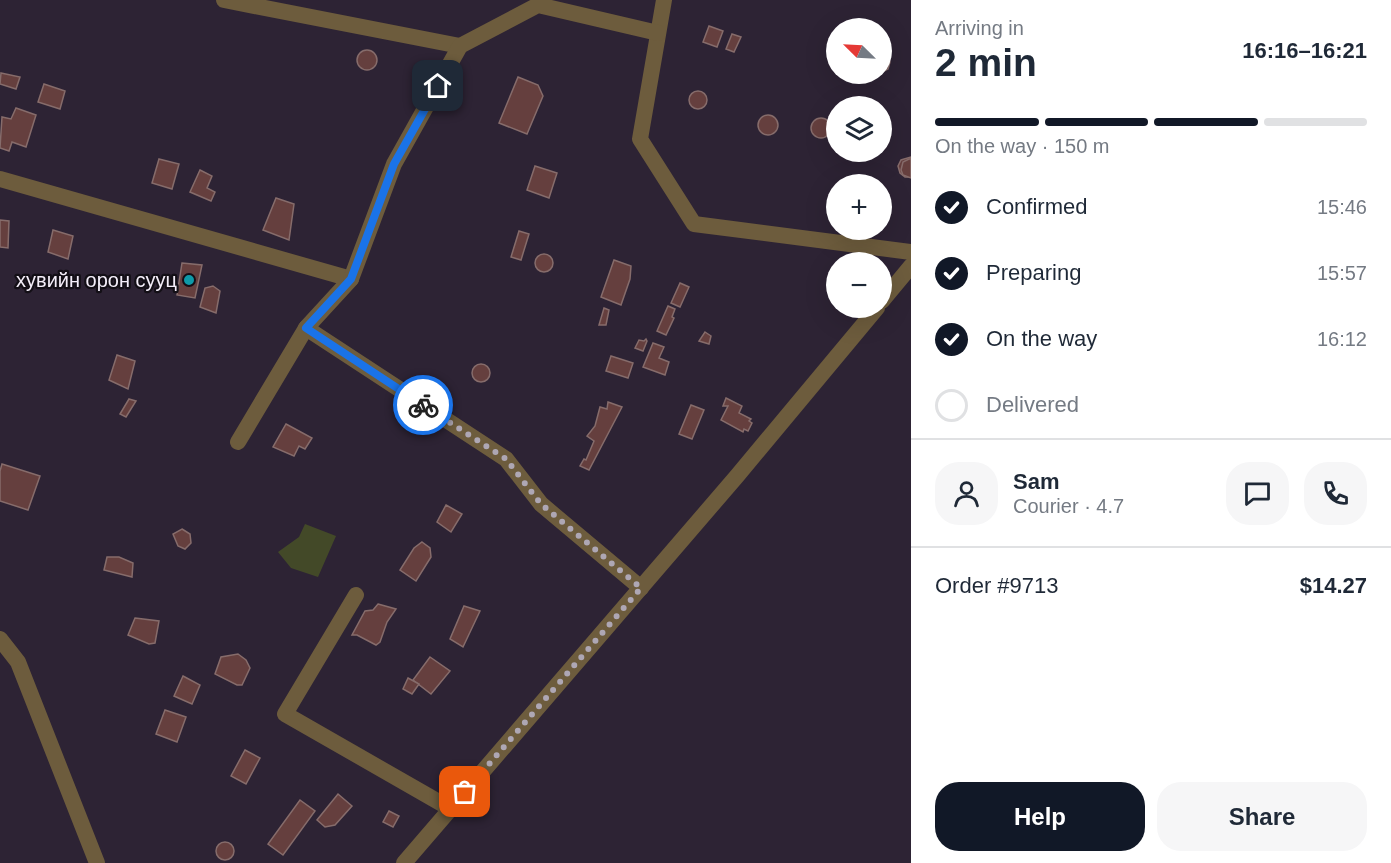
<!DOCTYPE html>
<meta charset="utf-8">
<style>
body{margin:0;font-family:Arial,sans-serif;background:#f6f6f7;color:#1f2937;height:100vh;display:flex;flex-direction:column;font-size:22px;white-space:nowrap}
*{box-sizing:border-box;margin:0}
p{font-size:20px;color:#747a83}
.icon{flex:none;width:33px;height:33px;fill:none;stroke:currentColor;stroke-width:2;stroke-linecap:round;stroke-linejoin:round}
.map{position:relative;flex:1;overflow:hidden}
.panel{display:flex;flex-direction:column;background:#fff;width:480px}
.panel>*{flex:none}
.needle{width:39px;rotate:294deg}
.buttons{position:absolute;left:826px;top:18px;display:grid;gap:12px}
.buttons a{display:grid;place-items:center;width:66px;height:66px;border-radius:50%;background:#fff;box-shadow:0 6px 24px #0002;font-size:30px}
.pin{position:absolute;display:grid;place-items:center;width:51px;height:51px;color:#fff;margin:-26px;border-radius:12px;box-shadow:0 3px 9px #0006}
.courier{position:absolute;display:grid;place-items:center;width:60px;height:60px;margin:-30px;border:4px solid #1a73e8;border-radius:50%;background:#fff;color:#222;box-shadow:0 2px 8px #0007}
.headline em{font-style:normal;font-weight:700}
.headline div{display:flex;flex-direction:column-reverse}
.headline{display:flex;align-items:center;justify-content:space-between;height:102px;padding:0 24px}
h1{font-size:39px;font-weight:700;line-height:45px}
.bar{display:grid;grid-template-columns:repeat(4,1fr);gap:9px 6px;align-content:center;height:72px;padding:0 24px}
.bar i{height:8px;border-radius:4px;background:#e0e1e3}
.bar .active{background:#111827}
.bar p{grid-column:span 4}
.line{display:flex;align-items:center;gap:15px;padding:0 24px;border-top:2px solid #e0e1e3}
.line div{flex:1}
.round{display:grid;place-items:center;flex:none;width:63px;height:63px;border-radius:24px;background:#f6f6f7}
ol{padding:0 24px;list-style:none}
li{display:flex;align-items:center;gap:18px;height:66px}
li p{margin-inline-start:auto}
li .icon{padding:6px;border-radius:50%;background:#111827;color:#fff;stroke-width:4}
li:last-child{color:#747a83}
li i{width:33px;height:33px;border:3px solid #e0e1e3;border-radius:50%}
.primary-button{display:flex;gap:12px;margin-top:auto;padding:12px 24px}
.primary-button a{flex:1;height:69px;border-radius:24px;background:#111827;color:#fff;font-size:24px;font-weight:700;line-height:69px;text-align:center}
.primary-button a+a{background:#f6f6f7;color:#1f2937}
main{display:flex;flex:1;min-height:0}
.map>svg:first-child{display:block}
.green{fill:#434928}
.building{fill:#653f3e;stroke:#866c6b;stroke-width:1.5}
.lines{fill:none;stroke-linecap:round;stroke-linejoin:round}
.minor{stroke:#6d5c3d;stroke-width:16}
.done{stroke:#aea7b4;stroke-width:6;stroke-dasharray:0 10.8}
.route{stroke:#1a73e8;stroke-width:8}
.culture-dot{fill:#0f9aa8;stroke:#130f16;stroke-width:2}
.labels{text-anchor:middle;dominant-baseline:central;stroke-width:4.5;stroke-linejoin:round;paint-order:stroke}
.poi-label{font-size:20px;fill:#f4eef9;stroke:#130f16;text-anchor:end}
</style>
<main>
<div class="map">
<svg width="911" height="863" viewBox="0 0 911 863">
<rect width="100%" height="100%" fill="#2d2334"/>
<polygon class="green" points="305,524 336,536 318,577 291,568 278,552 299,537"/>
<g class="building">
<polygon points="709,26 723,31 717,47 703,42"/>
<polygon points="732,34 741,37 734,52 726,49"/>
<circle cx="367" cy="60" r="10"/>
<polygon points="882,52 888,56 890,62 888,69 882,72"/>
<polygon points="1,73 20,77 16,89 0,84"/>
<polygon points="518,77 538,85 543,96 527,134 499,123"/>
<polygon points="44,84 65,91 60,109 38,102"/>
<circle cx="698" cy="100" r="9"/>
<polygon points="16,108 36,115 26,147 12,142 9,151 0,148 2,117 11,119"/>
<circle cx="768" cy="125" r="10"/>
<circle cx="821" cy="128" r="10"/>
<polygon points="911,157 911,177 905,177 900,173 898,166 901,160"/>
<polygon points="159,159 179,164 172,189 152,183"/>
<polygon points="909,159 911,159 911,178 903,175 901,170 903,162"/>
<polygon points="535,166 557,173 549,198 527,190"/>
<polygon points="200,170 212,176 207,188 215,192 211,201 190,192"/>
<polygon points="276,198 294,204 289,240 263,230"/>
<polygon points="0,220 9,221 8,248 0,247"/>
<polygon points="53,230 73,236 68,259 48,252"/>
<polygon points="519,231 529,234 521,260 511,257"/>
<circle cx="544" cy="263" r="9"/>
<polygon points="614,260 631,266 630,279 621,305 601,297"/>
<polygon points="182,263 202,265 195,298 177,295"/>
<polygon points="680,283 689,287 680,307 671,303"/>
<polygon points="213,286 220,291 216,313 200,307 205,288"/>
<polygon points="668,306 675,309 672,317 674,318 666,335 657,331"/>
<polygon points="604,308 609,310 606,325 599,325"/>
<polygon points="705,332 711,336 709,344 699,341"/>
<polygon points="646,339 647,341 643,351 635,348 639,340 644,341"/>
<polygon points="653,343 664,347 659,358 669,362 665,375 643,367"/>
<polygon points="117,355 135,361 128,389 109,380"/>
<polygon points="611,356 633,363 628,378 606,371"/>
<circle cx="481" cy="373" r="9"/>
<polygon points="726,398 742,406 739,413 751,419 749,421 752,423 748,431 744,429 743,432 721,420 728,406 723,406"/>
<polygon points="129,399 136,401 126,417 120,414"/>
<polygon points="608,402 622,407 589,470 580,466 584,459 586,460 594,441 587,436 595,426 600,407 607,409"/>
<polygon points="691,405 704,410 692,439 679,434"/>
<polygon points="286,424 312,438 305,449 299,446 294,456 273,447"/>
<polygon points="2,464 40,476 28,510 0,501 0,471"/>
<polygon points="446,505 462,514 451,532 437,522"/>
<polygon points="182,529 190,534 191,543 185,549 178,546 173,534"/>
<polygon points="422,542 430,548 431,557 416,581 400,570 414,548"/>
<polygon points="107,557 119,557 133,563 132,577 104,570"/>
<polygon points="378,604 396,609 387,622 380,642 376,645 357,635 352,635 365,611 373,610"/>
<polygon points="464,606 480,611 463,647 450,639"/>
<polygon points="135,618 159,621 155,643 149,644 128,635"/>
<polygon points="238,654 246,660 250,668 242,685 237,685 215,674 221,657"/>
<polygon points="430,657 450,671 431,694 413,680"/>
<polygon points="183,676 200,685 192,704 174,696"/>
<polygon points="408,678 419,684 412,694 403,689"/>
<polygon points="165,710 186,717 177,742 156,734"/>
<polygon points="245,750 260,758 246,784 231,776"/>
<polygon points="338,794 352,806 335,825 325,827 317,820"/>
<polygon points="300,800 315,811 283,855 268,844"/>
<polygon points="389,811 399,816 393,827 383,822"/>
<circle cx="225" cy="851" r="9"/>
</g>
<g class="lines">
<g class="minor">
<polyline points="224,0 460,46"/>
<polyline points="664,0 640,139 694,224 911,252"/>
<polyline points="0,179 351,279 306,328 506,459 541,504 641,588"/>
<polyline points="351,279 394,164 460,46 538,5 658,33"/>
<polyline points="882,301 911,266"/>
<polyline points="238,442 306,328"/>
<polyline points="356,595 285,714 451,809"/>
<polyline points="0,639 18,662 97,863"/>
<polyline points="404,863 737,476 877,308"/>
</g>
</g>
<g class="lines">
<polyline class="done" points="423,405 506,459 541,504 641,588 465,792"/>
<polyline class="route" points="423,405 306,328 351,279 394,164 438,86"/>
</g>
<circle class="culture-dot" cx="189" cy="280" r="6"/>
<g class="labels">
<g class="poi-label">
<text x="177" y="280">хувийн орон сууц</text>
</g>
</g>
</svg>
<div class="buttons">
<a><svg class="needle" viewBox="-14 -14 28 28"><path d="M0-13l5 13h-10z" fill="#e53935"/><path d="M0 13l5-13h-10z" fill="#747a83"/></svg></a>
<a><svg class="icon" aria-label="layers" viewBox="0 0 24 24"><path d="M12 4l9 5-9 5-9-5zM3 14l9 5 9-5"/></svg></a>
<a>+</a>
<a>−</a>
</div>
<div class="pin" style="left:465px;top:792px;background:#ea580c"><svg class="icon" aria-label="bag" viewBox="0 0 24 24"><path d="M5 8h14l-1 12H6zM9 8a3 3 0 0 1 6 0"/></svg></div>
<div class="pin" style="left:438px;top:86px;background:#1f2937"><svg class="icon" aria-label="home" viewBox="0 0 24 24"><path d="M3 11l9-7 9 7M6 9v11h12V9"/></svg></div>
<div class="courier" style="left:423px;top:405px"><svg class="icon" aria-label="bike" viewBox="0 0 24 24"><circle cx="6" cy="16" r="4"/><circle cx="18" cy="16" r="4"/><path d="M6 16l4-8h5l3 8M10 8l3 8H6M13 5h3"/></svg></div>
</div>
<section class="panel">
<div class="headline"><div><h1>2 min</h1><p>Arriving in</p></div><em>16:16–16:21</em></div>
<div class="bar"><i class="active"></i><i class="active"></i><i class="active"></i><i></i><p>On the way · 150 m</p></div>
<ol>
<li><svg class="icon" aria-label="check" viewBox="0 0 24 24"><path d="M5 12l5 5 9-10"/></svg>Confirmed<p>15:46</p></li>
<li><svg class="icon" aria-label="check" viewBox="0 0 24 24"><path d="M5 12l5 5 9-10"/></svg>Preparing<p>15:57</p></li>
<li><svg class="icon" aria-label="check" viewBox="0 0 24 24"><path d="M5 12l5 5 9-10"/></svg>On the way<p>16:12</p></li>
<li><i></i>Delivered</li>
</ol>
<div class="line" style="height:108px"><a class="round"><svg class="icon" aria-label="person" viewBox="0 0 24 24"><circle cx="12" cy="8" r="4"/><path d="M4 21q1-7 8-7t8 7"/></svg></a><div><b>Sam</b><p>Courier · 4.7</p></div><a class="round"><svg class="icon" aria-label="chat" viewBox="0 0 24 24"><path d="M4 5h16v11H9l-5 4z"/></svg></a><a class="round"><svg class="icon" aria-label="phone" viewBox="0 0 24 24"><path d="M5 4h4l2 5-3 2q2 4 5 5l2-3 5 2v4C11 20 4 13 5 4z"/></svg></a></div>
<div class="line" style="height:78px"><div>Order #9713</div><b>$14.27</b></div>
<div class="primary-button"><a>Help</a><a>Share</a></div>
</section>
</main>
